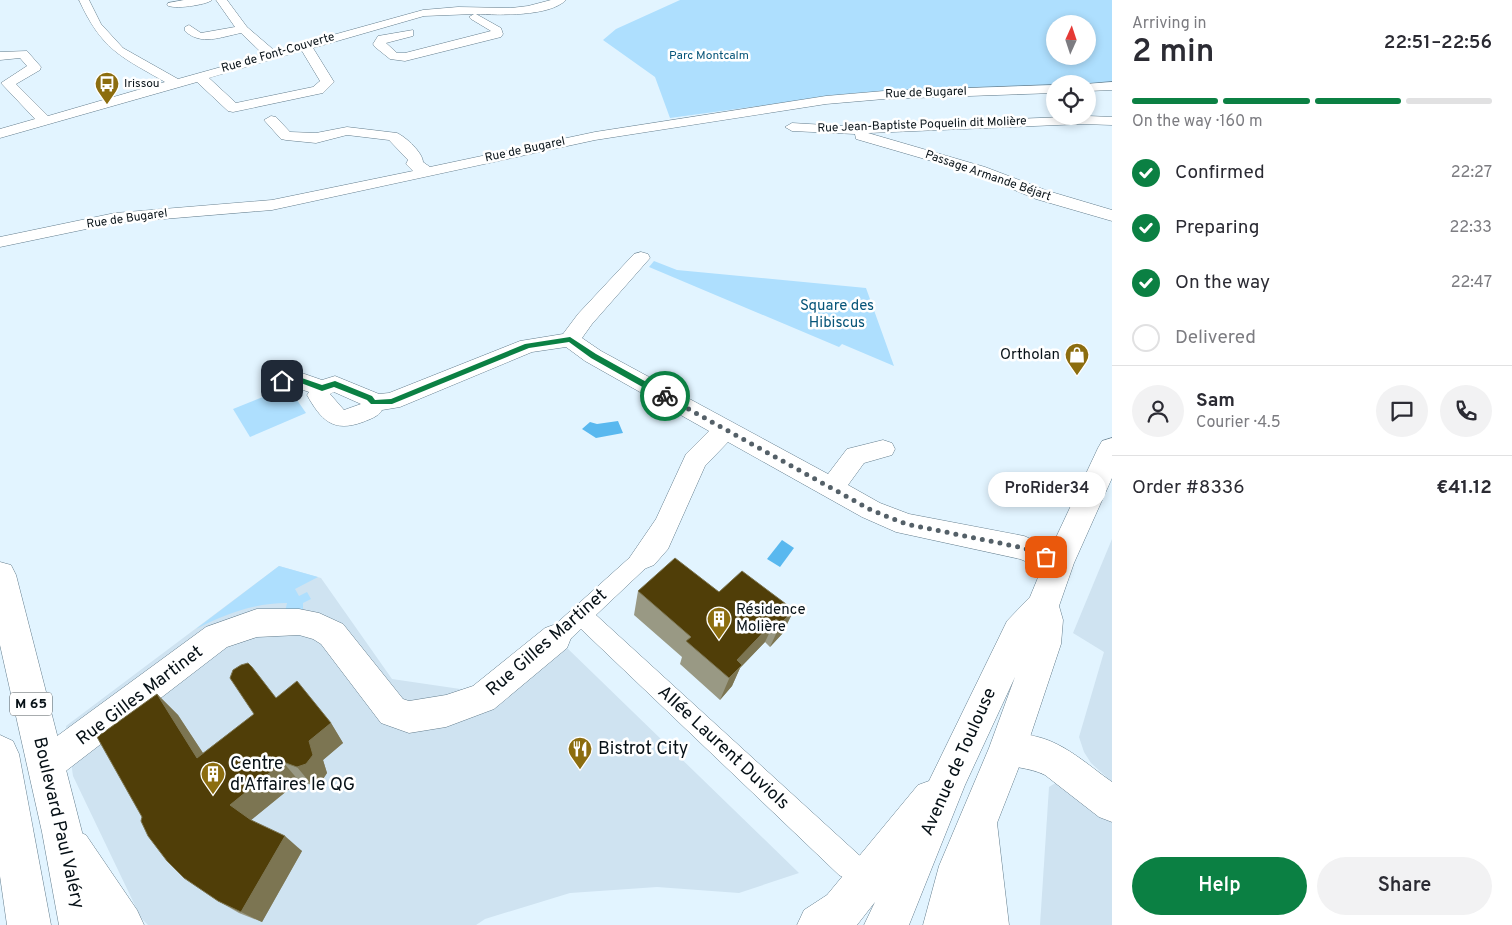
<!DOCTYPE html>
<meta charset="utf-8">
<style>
body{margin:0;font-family:Overpass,sans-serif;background:#f2f2f3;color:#2b2b33;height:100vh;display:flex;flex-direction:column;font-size:19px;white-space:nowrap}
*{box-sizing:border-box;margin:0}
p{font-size:16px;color:#7c7c81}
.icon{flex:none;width:28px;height:28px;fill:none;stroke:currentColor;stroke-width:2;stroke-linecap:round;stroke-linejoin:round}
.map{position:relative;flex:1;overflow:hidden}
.side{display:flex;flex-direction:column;background:#fff;width:400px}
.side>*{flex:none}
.needle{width:32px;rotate:3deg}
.controls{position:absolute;left:1046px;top:15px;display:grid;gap:10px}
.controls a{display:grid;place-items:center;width:50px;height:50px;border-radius:50%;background:#fff;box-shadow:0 2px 8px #0003;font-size:25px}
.pin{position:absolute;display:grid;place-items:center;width:42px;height:42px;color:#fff;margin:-21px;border-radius:10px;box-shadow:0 2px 8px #0006}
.courier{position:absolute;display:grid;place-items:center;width:50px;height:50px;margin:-25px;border:4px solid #0b8043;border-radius:50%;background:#fff;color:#222;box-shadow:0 1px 6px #0007}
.bubble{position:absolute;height:35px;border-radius:18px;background:#fff;box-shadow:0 2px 8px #0003;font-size:16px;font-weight:600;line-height:35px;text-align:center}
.head em{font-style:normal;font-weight:600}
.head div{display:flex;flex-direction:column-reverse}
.head{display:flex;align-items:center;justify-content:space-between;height:85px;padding:0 20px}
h1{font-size:32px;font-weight:600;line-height:38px}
.bar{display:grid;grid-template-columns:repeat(4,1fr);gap:8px 5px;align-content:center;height:60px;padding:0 20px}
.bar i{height:6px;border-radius:4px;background:#e1e1e2}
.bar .selected{background:#0b8043}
.bar p{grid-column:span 4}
.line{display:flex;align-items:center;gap:12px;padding:0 20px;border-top:1px solid #e1e1e2}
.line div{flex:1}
.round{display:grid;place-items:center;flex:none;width:52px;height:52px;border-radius:26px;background:#f2f2f3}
ol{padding:0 20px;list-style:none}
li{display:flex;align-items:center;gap:15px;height:55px}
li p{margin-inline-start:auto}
li .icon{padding:5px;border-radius:50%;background:#0b8043;color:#fff;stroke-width:4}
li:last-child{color:#7c7c81}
li i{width:28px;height:28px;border:2px solid #e1e1e2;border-radius:50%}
.button{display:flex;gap:10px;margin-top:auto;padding:10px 20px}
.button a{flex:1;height:58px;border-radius:30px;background:#0b8043;color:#fff;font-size:20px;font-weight:600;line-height:58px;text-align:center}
.button a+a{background:#f2f2f3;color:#2b2b33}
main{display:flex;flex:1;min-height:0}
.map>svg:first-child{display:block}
.built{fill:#cfe3f1}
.green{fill:#aedffe;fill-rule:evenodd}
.water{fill:#59b8ef}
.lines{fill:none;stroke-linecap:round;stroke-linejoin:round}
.pedestrian-casing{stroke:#637d8d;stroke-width:1}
.minor-casing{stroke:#637d8d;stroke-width:1}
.secondary-casing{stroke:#637d8d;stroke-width:1}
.primary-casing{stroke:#637d8d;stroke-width:1}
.pedestrian{fill:#fff;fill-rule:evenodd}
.minor{fill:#fff;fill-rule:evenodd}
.secondary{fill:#fff;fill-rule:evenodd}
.primary{fill:#fff;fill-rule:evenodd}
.wall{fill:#999984}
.shaded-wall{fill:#7c7552}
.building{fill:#503e08;stroke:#7c7552}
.route{fill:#0b8043}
.done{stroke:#546068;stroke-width:5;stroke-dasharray:0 9}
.labels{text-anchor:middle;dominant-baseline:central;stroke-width:5;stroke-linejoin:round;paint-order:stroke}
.far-street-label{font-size:12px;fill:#071117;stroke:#fff}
.far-park-label{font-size:12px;fill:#075579;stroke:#fff}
.far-poi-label{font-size:12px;fill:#071117;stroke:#fff;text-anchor:start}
.shield{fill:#fff;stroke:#51585d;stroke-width:1}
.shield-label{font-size:14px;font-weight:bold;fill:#071117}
.park-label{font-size:15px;fill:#075579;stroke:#fff}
.poi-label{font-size:15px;fill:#071117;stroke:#fff;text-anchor:end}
.near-street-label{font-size:18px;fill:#071117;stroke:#fff}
.near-poi-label{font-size:18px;fill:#071117;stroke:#fff;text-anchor:start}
</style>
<main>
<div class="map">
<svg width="1112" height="925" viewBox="0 0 1112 925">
<rect width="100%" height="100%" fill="#e2f4ff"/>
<g class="built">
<polygon points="1112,539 1112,782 1091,763 1084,752 1079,737 1104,652 1073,633"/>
<polygon points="279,566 321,578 392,679 508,696 564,645 799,873 739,893 657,887 570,893 485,919 476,925 148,925 141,918 73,776 66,726"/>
<polygon points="1057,782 1112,815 1112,925 1040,925 1049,787"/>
</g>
<g class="green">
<path d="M680,0H1112V83L856,93L670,118L655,77L603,40L616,29ZM1055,24H1088V56H1055Z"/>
<polygon points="654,261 677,270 866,288 894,366 842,344 839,347 649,267"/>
<polygon points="288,387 306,413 250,437 233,409"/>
<path d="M279,566L318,577L295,589L299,596L307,592L311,599L303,603V610L285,612L287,603C254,603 225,614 196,629Z"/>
</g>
<g class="water">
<polygon points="618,421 623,433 596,438 582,429 590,422 597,424"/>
<polygon points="782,540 794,548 780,567 767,559"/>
</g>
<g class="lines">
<defs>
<polygon id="pedestrian" points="644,548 651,551 654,557 651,563 596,615 859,855 878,867 882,877 878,887 868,891 839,875 581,629 564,645 556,648 548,645 545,638 548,631 637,551"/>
<g id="minor">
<path d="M79,0H89L101,24L123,48L178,79L264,55L241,33C221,37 201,46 185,31V27L189,25L201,33L235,27L216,0H227L247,27L275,51L423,10L458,7L511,8L528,6L551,0H566C549,17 499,15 476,14L501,28L503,34L501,37L405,61L390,59L375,47L373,44L378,36L413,30V36L386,43L397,53H405L491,31L471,19L469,17L474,14L424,16L313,48L334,82L323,93L318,94L233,112L228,111L197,82L0,138V129L35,119L1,83L27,66L20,58L0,60V52L27,51L41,67L40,70L16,84L48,116L165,82C120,56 102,50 79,0ZM302,51L320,81L313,87L236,103L209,78Z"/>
<path d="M184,0H212C207,5 172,10 167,5L168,3Z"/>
<polygon points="1112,82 1112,90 1088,91 1088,84 1085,84"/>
<path d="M1055,85V93L884,99L826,104L595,140L272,210L115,223L0,247V237L115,213L272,200L413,171L406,164L408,160L389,140L347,135L316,143L286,140L281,139L264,120L271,116L276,117L290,132L316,133L347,127L397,133C406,137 423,153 423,162L430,167L595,132L826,96L884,91Z"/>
<polygon points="1088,116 1112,117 1112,125 1082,124 868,133 985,167 1048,191 1112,210 1112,221 1036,199 973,173 856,139 855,134 792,131 785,127 792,123 842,126"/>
<path d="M641,252L648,254L650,258L592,324L582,338L601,351L828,474L847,449L883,440L892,443L895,449L892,455L864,463L848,485L880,503L909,514L1024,536L1069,555L1073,563L1069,571L1059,575L1020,559L896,532L862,517L728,442L705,466L668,549L654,565L644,569L634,565L630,557L656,519L686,454L709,431L585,361L566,347L532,352L400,407L382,410C378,417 370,419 363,422C333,433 321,420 307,395L309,392L292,386L282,389L274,386L271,381L274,376L293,370L322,380L335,376L379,394L389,393L520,341L563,334L578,314L634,254ZM334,392L361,404L344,410L330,394Z"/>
<polygon points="257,609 299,609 319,613 343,624 403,699 409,701 446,695 473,686 545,628 556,624 567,628 571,638 567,648 494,709 446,727 409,733 381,723 321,644 313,639 299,635 257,637 227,647 58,777 46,782 34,777 29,765 34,753 206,627"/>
<path d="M1007,732C1017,734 1028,734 1038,737C1066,744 1089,766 1112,782V822L1099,817L1045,775C1029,767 1011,768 995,761L990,749L995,737Z"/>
</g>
<g id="secondary">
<polygon points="1112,438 1112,478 1074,563 1059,606 1063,620 1061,644 1026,749 997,823 1009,925 923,925 939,866 989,748 1015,677 965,785 909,925 864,925 875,902 857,925 797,925 804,910 827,895 918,785 929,781 1007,621 1030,597 1044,563 1098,448 1102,441"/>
<polygon points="72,829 86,835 137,910 144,925 97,925 58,863 52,849 58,835"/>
</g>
<g id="primary">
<polygon points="0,562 11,565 16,575 82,832 103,925 59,925 42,832 0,645"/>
<polygon points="0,735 13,741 19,754 51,925 7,925 0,876"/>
</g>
</defs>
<use href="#pedestrian" class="pedestrian-casing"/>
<use href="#minor" class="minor-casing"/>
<use href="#secondary" class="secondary-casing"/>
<use href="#primary" class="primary-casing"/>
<use href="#pedestrian" class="pedestrian"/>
<use href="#minor" class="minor"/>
<use href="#secondary" class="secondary"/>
<use href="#primary" class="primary"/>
</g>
<g class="wall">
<polygon points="638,591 719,592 794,610 782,634 770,647 765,642 740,668 732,686 720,700 680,664 682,657 634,615"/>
<polygon points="157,694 178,715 203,753 276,698 331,723 343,743 323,760 327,773 321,782 312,785 299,781 251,820 302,851 262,922 239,913 218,901 142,817"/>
</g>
<g class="shaded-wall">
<polygon points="794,610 782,634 770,647 781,623"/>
<polygon points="776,619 765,642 740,668 732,686 720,700 737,660"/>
<polygon points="157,694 178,715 218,776 197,758"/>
<polygon points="331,723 343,743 323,760 327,773 321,782 312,785 297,767 309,741"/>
<polygon points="283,762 299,781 250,821 230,805"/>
<polygon points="285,836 302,851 262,922 241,912"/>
</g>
<g class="building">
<polygon points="675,558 719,592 742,571 794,610 781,623 776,619 737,660 742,665 729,678 686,641 691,637 638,591"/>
<polygon points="248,663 252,667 276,698 297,681 331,723 309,741 313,755 306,764 297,767 283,762 230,805 251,820 285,836 241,912 218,901 184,878 167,861 148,836 141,821 142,817 97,737 157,694 197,758 254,714 230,678 233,670 241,665"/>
</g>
<polygon class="route" points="570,337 596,354 668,394 668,398 662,398 591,358 569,342 529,348 392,404 371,404 367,400 334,387 322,391 293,380 282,383 278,381 293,375 322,385 335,381 372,396 375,400 391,399 525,344"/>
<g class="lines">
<polyline class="done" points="665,396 871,510 906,524 1024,548 1046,557"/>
</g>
<defs>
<symbol id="bus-pin" viewBox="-11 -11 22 30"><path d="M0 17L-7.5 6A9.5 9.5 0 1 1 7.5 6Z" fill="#8c6d0f" stroke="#fff"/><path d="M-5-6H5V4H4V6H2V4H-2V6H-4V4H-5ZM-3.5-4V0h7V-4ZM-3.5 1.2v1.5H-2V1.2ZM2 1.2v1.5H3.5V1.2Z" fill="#fff"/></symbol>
<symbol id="shop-pin" viewBox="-11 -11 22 30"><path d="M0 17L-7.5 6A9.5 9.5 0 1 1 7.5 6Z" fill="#8c6d0f" stroke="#fff"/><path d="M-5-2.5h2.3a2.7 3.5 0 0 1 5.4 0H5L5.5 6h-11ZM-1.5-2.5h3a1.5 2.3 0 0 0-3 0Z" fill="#fff"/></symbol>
<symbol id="building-pin" viewBox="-11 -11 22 30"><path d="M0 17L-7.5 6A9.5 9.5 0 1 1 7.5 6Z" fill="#8c6d0f" stroke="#fff"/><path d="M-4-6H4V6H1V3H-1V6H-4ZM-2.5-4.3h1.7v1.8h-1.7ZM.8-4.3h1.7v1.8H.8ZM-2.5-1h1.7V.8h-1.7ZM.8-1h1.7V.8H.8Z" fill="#fff"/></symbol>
<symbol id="restaurant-pin" viewBox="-11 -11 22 30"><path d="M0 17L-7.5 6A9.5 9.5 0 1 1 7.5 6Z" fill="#8c6d0f" stroke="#fff"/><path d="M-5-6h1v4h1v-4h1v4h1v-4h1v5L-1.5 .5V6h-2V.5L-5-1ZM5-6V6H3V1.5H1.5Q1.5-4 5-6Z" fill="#fff"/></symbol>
</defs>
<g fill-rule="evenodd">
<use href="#bus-pin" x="93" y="70" width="28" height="38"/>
<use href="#shop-pin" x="1063" y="341" width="28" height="38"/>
<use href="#building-pin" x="705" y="605" width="28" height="38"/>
<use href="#restaurant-pin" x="566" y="735" width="28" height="38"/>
<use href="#building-pin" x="199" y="760" width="28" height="38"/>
</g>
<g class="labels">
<g class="far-street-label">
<text transform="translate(278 53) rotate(-16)">Rue de Font-Couverte</text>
<text transform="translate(926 93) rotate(-2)">Rue de Bugarel</text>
<text transform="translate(922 125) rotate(-2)">Rue Jean-Baptiste Poquelin dit Molière</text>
<text transform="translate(525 150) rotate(-12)">Rue de Bugarel</text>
<text transform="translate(988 176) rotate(19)">Passage Armande Béjart</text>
<text transform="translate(127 219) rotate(-8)">Rue de Bugarel</text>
</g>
<g class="far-park-label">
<text x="709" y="56">Parc Montcalm</text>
</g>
<g class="far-poi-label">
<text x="124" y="84">Irissou</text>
</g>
<rect class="shield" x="10" y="692.5" width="42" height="23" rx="4"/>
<g class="shield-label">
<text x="31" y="704">M 65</text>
</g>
<g class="park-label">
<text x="837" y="306">Square des<tspan x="837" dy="17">Hibiscus</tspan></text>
</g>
<g class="poi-label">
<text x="1060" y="355">Ortholan</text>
<text x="736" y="610" text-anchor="start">Résidence<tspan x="736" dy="17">Molière</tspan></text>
</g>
<g class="near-street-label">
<text transform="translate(547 643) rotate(-41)">Rue Gilles Martinet</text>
<text transform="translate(140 696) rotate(-37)">Rue Gilles Martinet</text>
<text transform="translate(723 748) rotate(43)">Allée Laurent Duviols</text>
<text transform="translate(959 762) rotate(-66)">Avenue de Toulouse</text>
<text transform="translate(58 823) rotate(77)">Boulevard Paul Valéry</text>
</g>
<g class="near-poi-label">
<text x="598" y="749">Bistrot City</text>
<text x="230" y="764">Centre<tspan x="230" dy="21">d'Affaires le QG</tspan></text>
</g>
</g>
</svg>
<div class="controls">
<a><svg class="needle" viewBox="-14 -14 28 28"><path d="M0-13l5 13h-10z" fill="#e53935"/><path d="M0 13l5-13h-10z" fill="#7c7c81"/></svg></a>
<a><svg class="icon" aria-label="locate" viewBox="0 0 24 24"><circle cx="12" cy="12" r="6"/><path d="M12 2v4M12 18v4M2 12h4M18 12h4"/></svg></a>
</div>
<div class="pin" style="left:1046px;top:557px;background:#ea580c"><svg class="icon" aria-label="bag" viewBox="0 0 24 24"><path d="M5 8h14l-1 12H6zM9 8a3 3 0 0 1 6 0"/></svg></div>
<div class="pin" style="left:282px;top:381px;background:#1f2937"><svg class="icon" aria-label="home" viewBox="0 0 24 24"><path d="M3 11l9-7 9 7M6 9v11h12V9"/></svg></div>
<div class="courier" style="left:665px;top:396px"><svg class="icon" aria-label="bike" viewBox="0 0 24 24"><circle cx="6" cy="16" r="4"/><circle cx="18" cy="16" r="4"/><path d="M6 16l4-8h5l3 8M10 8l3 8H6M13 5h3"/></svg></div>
<div class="bubble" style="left:988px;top:472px;width:118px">ProRider34</div>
</div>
<section class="side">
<div class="head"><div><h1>2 min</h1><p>Arriving in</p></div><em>22:51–22:56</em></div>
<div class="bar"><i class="selected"></i><i class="selected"></i><i class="selected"></i><i></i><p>On the way · 160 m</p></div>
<ol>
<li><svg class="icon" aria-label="check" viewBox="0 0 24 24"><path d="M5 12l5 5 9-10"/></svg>Confirmed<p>22:27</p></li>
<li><svg class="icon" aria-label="check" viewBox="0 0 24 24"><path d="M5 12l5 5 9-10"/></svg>Preparing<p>22:33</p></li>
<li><svg class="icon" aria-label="check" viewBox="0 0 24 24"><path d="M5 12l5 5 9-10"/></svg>On the way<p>22:47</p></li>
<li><i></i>Delivered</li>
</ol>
<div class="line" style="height:90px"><a class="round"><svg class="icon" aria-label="person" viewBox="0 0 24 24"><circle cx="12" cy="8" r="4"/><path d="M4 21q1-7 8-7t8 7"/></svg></a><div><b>Sam</b><p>Courier · 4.5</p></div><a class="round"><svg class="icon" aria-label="chat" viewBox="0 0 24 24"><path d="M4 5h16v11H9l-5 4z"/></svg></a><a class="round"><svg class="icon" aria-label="phone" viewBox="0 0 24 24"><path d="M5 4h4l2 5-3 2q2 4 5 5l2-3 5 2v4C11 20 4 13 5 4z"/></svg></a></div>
<div class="line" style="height:65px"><div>Order #8336</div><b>€41.12</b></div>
<div class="button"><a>Help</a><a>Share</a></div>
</section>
</main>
